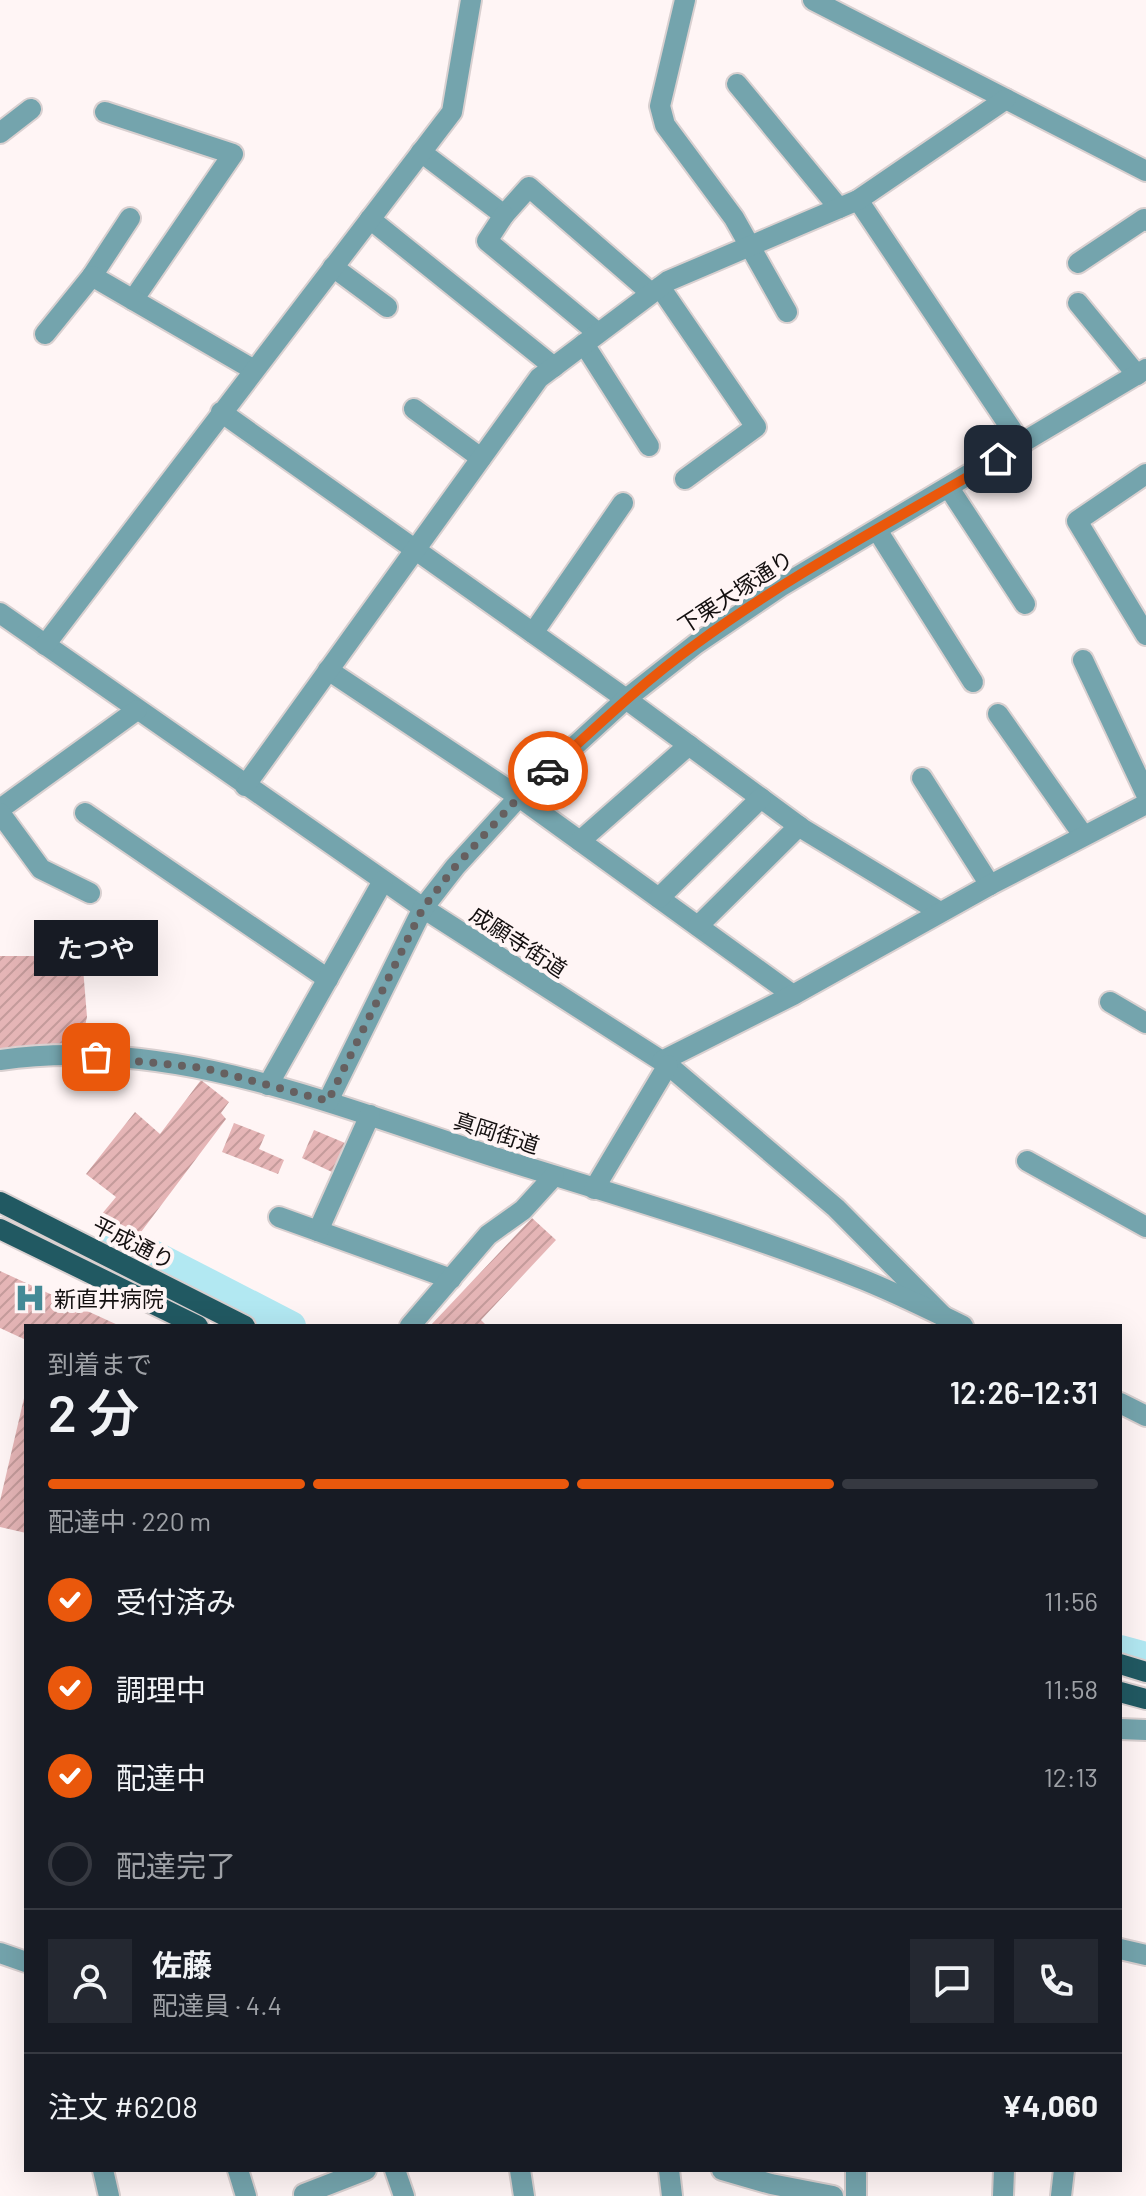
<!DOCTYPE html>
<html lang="ja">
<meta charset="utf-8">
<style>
body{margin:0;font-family:Barlow,"Noto Sans JP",sans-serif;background:#242831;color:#f1f3f6;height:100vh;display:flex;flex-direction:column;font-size:30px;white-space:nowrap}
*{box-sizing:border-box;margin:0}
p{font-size:26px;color:#9ea1a6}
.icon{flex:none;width:44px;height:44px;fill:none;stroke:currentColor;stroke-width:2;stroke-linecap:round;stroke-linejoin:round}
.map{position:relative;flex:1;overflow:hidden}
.sheet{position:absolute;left:24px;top:1324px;width:1098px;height:848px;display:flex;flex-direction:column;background:#171b24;border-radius:0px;box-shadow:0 8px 32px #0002}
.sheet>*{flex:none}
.pin{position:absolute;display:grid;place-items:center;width:68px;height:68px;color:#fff;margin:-34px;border-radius:16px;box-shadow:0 4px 12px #0006}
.courier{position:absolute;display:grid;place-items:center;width:80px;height:80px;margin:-40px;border:6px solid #ea580c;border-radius:50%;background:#fff;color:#222;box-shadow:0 2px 10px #0007}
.bubble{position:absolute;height:56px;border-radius:0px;background:#171b24;box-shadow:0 8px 32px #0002;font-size:26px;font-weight:600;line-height:56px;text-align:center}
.head em{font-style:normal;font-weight:600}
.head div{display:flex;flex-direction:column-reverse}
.head{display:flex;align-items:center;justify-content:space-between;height:136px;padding:0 24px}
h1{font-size:52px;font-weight:600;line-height:60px}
.bar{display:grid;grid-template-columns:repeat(4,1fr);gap:12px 8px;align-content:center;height:96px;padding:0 24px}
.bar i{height:10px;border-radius:6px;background:#363941}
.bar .current{background:#ea580c}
.bar p{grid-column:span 4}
.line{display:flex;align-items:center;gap:20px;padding:0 24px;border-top:2px solid #363941}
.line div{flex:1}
.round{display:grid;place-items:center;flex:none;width:84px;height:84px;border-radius:0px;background:#242831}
ol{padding:0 24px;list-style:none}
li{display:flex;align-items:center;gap:24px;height:88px}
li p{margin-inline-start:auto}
li .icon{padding:8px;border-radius:50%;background:#ea580c;color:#fff;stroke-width:4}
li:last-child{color:#9ea1a6}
li i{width:44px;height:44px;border:4px solid #363941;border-radius:50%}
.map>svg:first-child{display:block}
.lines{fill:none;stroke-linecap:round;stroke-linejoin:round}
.river{stroke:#b2e8f2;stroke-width:30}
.building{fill:url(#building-hatch)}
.minor-casing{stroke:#d9d0d0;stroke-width:24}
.major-casing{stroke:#d9d0d0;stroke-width:24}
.minor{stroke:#74a4ad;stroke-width:20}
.major{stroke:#215962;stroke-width:20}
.done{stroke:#666060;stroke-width:8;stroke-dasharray:0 14.4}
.route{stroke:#ea580c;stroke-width:10}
.labels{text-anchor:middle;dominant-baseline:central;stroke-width:8;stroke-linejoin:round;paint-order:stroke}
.street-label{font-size:22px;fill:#141010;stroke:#fff5f5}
.poi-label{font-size:22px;fill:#141010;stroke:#fff5f5;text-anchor:start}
</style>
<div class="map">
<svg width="1146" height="2196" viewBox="0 0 1146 2196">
<defs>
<pattern id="building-hatch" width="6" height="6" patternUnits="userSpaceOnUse" patternTransform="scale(2)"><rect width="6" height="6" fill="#e5b5b6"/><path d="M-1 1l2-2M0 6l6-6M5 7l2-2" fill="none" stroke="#c49b9b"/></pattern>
</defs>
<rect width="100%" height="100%" fill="#fff5f5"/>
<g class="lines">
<g class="river">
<polyline points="114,1235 291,1326"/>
<polyline points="1120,1650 1146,1657"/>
</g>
</g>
<g class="building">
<polygon points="0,956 82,956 87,1017 79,1052 0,1054"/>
<polygon points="201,1080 229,1102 221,1113 226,1119 135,1240 101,1215 116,1197 86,1174 135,1112 160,1134"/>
<polygon points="234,1123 265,1135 259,1149 284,1160 278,1174 222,1152"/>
<polygon points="314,1130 345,1143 332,1172 302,1158"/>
<polygon points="532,1218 556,1240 481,1320 487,1326 430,1326"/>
<polygon points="0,1271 120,1326 26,1326 26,1340 0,1328"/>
<polygon points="25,1394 26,1395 26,1533 0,1527 0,1501"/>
</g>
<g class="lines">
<defs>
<g id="minor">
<polyline points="685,0 660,106 665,125 734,218 787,312"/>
<polyline points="813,0 1146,171"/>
<polyline points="737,84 839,208"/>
<polyline points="105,112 233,154 133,300"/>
<polyline points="0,133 31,109"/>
<polyline points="421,152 504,215 529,187 651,293"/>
<polyline points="858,200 1022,445"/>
<polyline points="504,215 487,241 598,333"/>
<polyline points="370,219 554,367"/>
<polyline points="1078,263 1144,219 1146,221"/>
<polyline points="333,267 387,307"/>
<polyline points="92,276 130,218"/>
<polyline points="660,287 756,427 685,479"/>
<polyline points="1078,303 1137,375"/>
<polyline points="45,334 92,276 254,370"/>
<polyline points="584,344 649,446"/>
<polyline points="414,409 481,458"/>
<polyline points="221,412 626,699 803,829 940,912"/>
<polyline points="1146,474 1077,521 1146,635"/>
<polyline points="949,488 1025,604"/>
<polyline points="877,530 973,682"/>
<polyline points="0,613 423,908 668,1065 836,1208 944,1317"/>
<polyline points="533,633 623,503"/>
<polyline points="45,645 452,112 471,0"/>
<polyline points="1083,660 1146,794"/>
<polyline points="328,670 519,797 793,995"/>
<polyline points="998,714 1083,835"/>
<polyline points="922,778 990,885"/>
<polyline points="245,786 539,378 668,281 858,200 1006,99"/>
<polyline points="0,809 137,710"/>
<polyline points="0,813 41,869 90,893"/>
<polyline points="85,813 328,979"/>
<polyline points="580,841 689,745"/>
<polyline points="659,898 761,798"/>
<polyline points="698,926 799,826"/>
<polyline points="1110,1002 1146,1023"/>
<path d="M0,1060C173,1035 340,1108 501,1159C623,1197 746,1233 864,1280C898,1294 931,1310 963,1326"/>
<polyline points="662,1061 793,995 990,885 1146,804"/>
<polyline points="268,1085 383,881"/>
<polyline points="328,1101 423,908 455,867 519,797 626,699 696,644 780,587 1146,369"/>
<polyline points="1027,1161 1146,1227"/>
<polyline points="594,1189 668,1065"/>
<polyline points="279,1217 451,1279"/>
<polyline points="318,1231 370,1115"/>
<polyline points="410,1326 488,1235 523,1210 554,1176"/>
<polyline points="1120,1403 1146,1416"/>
<polyline points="1120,1729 1146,1730"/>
<polyline points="1120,1949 1146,1955"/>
<polyline points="0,1953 26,1962"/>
<polyline points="103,2170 109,2196"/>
<polyline points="238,2170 246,2196"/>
<polyline points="395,2170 404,2196"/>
<polyline points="520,2170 524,2196"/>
<polyline points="669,2170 672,2196"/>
<polyline points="722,2170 771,2184 833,2196"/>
<polyline points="304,2194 366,2170"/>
<polyline points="856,2196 856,2170"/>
<polyline points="1003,2196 1004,2170"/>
<polyline points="1061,2196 1064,2170"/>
</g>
<g id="major">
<polyline points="0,1202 245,1326"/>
<polyline points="0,1229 198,1326"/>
<polyline points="1120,1664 1146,1672"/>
<polyline points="1120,1692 1146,1699"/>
</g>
</defs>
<use href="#minor" class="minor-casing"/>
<use href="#major" class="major-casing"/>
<use href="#minor" class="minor"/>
<use href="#major" class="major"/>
</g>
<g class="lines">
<polyline class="done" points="96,1057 204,1068 328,1101 423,908 455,867 519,797 548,771"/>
<path class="route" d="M548,771C596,727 643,682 696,644C791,574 897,519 998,459"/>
</g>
<defs>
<symbol id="hospital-bare" viewBox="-9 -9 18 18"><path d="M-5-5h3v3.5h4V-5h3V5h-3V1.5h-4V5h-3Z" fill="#448a96" stroke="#fff5f5" stroke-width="2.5" paint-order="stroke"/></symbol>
</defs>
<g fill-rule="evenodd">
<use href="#hospital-bare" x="8" y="1276" width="44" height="44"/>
</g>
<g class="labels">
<g class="street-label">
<text transform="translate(735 591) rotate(-33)">下栗大塚通り</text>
<text transform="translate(519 941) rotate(33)">成願寺街道</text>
<text transform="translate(497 1132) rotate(18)">真岡街道</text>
<text transform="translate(134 1242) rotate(27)">平成通り</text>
</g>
<g class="poi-label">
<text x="54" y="1298">新直井病院</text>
</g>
</g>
</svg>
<div class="pin" style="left:96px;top:1057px;background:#ea580c"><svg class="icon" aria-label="bag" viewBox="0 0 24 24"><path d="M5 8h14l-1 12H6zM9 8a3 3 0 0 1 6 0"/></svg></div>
<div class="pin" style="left:998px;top:459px;background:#1f2937"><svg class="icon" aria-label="home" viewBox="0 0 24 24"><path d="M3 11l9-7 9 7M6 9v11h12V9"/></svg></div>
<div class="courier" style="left:548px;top:771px"><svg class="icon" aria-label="car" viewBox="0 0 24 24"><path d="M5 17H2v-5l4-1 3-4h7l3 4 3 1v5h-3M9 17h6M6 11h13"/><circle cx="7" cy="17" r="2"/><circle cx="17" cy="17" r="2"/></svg></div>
<div class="bubble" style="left:34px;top:920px;width:124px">たつや</div>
<section class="sheet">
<div class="head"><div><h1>2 分</h1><p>到着まで</p></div><em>12:26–12:31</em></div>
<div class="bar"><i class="current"></i><i class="current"></i><i class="current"></i><i></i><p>配達中 · 220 m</p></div>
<ol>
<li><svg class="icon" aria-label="check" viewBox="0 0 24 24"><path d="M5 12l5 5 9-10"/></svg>受付済み<p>11:56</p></li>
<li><svg class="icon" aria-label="check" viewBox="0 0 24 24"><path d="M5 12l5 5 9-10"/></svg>調理中<p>11:58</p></li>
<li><svg class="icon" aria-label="check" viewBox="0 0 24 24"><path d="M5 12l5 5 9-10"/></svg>配達中<p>12:13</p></li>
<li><i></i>配達完了</li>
</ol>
<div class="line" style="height:144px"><a class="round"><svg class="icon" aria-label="person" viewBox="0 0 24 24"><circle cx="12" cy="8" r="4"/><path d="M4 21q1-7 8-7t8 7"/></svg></a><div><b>佐藤</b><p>配達員 · 4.4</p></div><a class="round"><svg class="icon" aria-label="chat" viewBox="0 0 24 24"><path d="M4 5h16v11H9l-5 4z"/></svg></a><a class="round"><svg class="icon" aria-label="phone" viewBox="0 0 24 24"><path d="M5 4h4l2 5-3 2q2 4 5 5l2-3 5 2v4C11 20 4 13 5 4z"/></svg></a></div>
<div class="line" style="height:104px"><div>注文 #6208</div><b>¥4,060</b></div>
</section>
</div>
